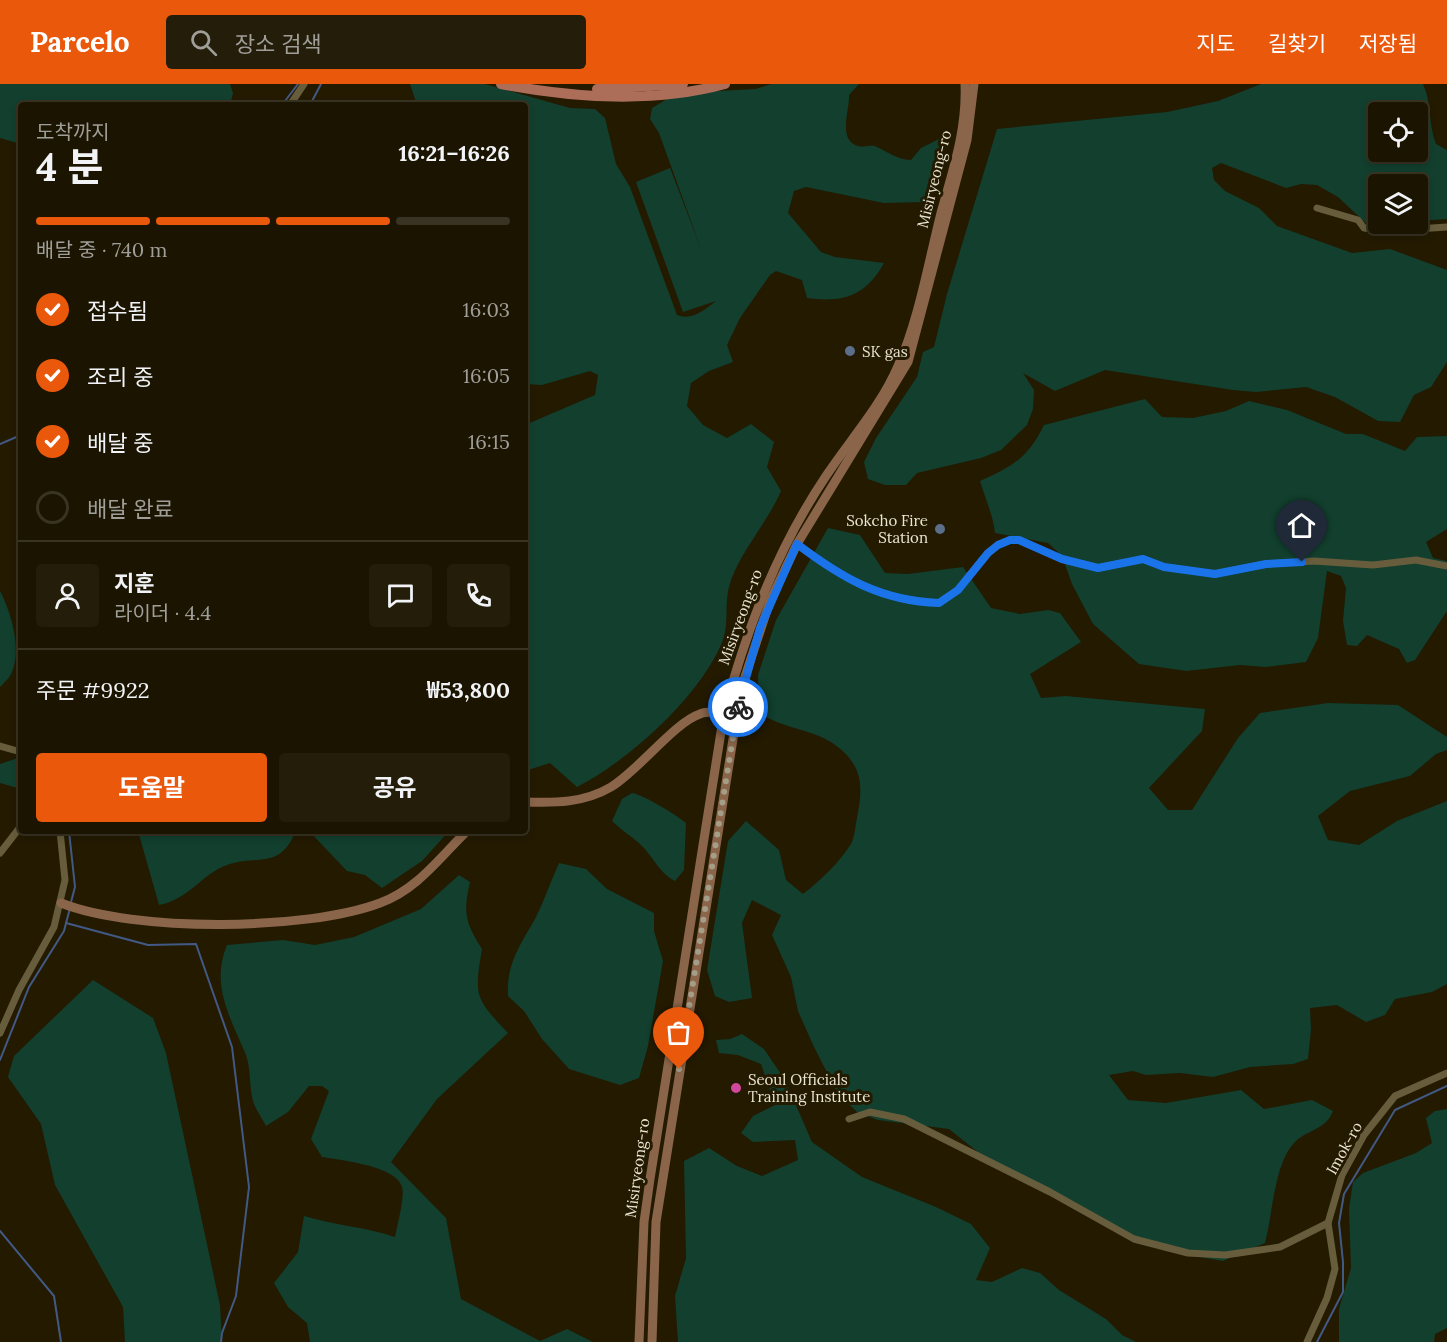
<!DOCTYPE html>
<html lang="ko">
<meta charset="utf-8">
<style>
body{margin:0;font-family:Lora,"Noto Sans KR",serif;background:#231d0a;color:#f1f3f6;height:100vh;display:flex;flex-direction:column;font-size:22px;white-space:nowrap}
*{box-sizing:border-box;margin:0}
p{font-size:20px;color:#9f9e99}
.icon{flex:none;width:33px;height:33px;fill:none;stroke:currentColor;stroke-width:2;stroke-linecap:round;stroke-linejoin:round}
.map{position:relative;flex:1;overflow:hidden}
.drawer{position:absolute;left:18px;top:18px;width:510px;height:732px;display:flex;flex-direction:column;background:#1a1400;border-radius:6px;box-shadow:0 3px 9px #0003,0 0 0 2px #383322}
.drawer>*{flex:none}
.tools{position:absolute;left:1368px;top:18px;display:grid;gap:12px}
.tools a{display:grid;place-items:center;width:60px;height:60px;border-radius:6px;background:#1a1400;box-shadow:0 3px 9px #0003,0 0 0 2px #383322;font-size:30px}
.pin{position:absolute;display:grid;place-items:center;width:51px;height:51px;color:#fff;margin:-62px -26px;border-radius:50% 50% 50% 0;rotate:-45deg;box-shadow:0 0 6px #0007}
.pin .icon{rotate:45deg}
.courier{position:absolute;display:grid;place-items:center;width:60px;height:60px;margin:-30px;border:4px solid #1a73e8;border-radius:50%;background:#fff;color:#222;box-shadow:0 2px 8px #0007}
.head em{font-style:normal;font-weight:700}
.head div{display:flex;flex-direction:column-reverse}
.head{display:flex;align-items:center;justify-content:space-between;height:102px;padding:0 18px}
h1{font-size:39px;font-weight:700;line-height:45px}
.bar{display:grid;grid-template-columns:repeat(4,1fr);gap:9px 6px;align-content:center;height:72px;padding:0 18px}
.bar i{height:8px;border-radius:4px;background:#383322}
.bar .current{background:#ea580c}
.bar p{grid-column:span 4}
.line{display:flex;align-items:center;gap:15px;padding:0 18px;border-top:2px solid #383322}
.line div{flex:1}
.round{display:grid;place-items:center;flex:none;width:63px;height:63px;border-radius:6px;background:#231d0a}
ol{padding:0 18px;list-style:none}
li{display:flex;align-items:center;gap:18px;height:66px}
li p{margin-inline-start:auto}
li .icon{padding:6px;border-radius:50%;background:#ea580c;color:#fff;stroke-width:4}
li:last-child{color:#9f9e99}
li i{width:33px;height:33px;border:3px solid #383322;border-radius:50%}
.action{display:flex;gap:12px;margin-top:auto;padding:12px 18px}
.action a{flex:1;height:69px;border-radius:6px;background:#ea580c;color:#fff;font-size:24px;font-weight:700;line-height:69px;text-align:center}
.action a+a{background:#231d0a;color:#f1f3f6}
header{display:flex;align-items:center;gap:36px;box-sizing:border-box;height:84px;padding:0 30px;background:#ea580c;color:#fff}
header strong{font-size:28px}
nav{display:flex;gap:33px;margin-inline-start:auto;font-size:21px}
.search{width:420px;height:54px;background:#231d0a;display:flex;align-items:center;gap:15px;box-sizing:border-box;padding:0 21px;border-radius:6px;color:#9f9e99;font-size:22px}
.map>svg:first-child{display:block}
.green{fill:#123f2e;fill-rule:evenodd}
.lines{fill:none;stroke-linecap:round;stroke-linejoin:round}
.stream{stroke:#425985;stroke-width:2}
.street{stroke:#675d3c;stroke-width:7}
.secondary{stroke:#8a654a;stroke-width:9}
.primary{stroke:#ad6e59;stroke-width:10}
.done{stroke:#a49d88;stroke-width:6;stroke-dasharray:0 10.8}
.route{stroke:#1a73e8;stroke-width:8}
.service-dot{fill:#5c6f8a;stroke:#231a00;stroke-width:2}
.hotel-dot{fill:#d1479c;stroke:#231a00;stroke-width:2}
.labels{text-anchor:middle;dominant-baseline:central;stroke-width:6;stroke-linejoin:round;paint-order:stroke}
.street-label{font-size:15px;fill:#eae4d2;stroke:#231a00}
.poi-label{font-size:15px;fill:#eae4d2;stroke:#231a00;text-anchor:start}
</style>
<header>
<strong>Parcelo</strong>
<div class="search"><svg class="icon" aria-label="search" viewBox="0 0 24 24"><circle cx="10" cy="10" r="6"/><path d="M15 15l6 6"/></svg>장소 검색</div>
<nav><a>지도</a><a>길찾기</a><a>저장됨</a></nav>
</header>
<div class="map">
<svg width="1447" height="1258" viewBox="0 0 1447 1258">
<rect width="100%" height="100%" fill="#231a00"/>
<g class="green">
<polygon points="0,0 230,0 233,9 230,21 21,21 21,60 0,54"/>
<path d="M410,0H485L570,24L595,25L605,34L616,80L630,103L677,231C692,237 704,226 716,217L683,228L636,98L670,84L701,165L659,49L650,35L652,24L667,15L698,8L756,5L771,0H859L849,11C850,26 837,56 858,62C864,64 871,60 877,63C890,69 896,75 911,76L921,64L939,55L940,66L925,118L884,119L806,103L794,107L788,129L821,168L835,173L884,179C866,212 843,219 807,214L802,196L776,187L770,191L740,234L727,261L733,278L709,287L691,299L687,322L703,341L727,354L751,340L774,358L767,383L781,407C768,438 736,473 729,503C724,522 730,542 721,561C697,615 628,677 577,703L550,679L525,687V341L595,311L598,291L590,287L542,301L525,300V21H417Z"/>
<path d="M1261,0H1423C1432,19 1428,40 1436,60L1447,66V135L1418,137V100H1378V140H1396L1369,142L1338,113L1317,101L1301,100L1286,104L1221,79L1212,84L1214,96L1225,107L1259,124L1277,142L1352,169L1390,165L1447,186V278L1431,303L1414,311L1400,338L1378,337L1335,313L1306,303L1256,308L1233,306L1105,286L1055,307L1023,289L1034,306L1033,325L1027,341L1001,366L981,374L917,389L906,401H885L868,395L864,378L876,354L917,293L923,268L934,263L947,210L997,45L1167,28L1218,17ZM1378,28H1418V68H1378Z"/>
<path d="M1145,315L1162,333L1193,334L1226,327L1249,317L1287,326L1346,350H1363L1405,367L1417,353L1447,352V445L1426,458L1433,474L1447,477V527L1415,576L1407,579L1399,565L1367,551L1357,562L1347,561L1343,537L1346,504L1341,492L1327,487L1318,554L1306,578L1266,583L1240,581L1186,587L1139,580L1093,540L1072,500L1062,472L1048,459L995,449C993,431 985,414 980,397C1013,382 1028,374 1044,341Z"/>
<path d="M828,444L860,451L885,489L908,490L963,483L991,524L1020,530L1048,526L1060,529L1081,558L1030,590L1041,614L1066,612L1205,625L1202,647L1149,704L1168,726H1192L1238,654L1260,629L1328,619L1398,621L1447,653V666L1436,670L1410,692L1350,707L1318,732L1328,756L1359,761L1397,737L1447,717V900L1432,908L1395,915L1385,931L1366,938L1337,921L1310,924L1311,945L1308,975L1293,980L1250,983L1213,993L1180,989L1146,991L1133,987L1109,991L1128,1016L1166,1019L1241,1006L1264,1025L1312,1016L1333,1027C1326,1046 1308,1045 1295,1058C1274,1079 1273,1130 1265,1159L1223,1177L1165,1167L1113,1143L1040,1100L979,1069L949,1045L878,1036L857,1028L837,1008L814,963L798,927L791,893L772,851L781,831L752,816L742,839L752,914L729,918L715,912L707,886L728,757L746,737L779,766L786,796L803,810C821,796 838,780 851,760C855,753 855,742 857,734C864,699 862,679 831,658C808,644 779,644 759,628L758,591L776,536Z"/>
<path d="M0,507C11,528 22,565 12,588C10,593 4,599 0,603Z"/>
<polygon points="21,673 21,705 0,699 0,680"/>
<path d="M632,709C644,711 675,730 686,739L684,786L675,797C660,790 654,774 642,762C633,753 622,747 612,737L622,715Z"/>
<path d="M138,747H305L294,751C278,786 256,770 227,781C203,789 190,815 159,821Z"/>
<polygon points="309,747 449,747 422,777 382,804 365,791 347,787"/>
<path d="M559,779L586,785L607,805L654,829V847L663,877L648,962L639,994L620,1001L569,985L542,955L524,927L508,912C506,881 520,861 535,835C544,817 551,797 559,779Z"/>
<path d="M459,791L470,798C463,829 465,838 482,865C474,913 475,914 508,949L437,1015L391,1078L446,1134L461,1215L540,1257L567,1245L593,1258H310L307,1239L288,1223L274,1199L298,1168L304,1132C334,1141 365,1143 395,1153C397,1142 405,1113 402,1103C397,1082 340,1076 322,1073L311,1055L329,1007L322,1002H309L288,1028L266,1042C262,1034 255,1025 253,1017C249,1002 251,985 246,971C231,935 210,901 227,861L283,856L315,861L354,853L421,825Z"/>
<polygon points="93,896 153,934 166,969 220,1221 222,1258 125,1258 123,1223 55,1101 41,1040 8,993 14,972"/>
<polygon points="742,950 764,965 785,996 812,1058 862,1093 936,1123 971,1140 990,1164 976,1196 992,1198 1022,1184 1040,1189 1059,1206 1106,1235 1122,1251 1136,1258 678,1258 675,1212 686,1174 684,1077 709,1064 737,1082 762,1092 798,1076 795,1056 753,1058 741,1049 753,1032 775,1021 761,980 738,971 719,969 716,956 730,955"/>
<polygon points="1447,1025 1447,1244 1435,1250 1434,1258 1339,1258 1339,1225 1351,1184 1349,1125 1353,1098 1363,1089 1416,1069 1432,1059 1426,1034 1435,1027"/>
</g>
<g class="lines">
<g class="stream">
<polyline points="282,21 298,0"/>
<polyline points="310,21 321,0"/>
<polyline points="0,360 21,351"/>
<polyline points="69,747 75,803 71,818"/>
<polyline points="66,839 148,861 196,860 232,963 249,1103 236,1212 222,1249 221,1258"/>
<polyline points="0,976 29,903 64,847 70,824"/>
<polyline points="0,1147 54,1212 61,1258"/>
<polyline points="1317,1258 1343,1208 1343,1178 1339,1139 1344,1110 1395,1026 1447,1002"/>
</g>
<g class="street">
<polyline points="290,21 304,0"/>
<polyline points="1317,124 1358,136 1364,144 1388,147 1447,143"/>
<polyline points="21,426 21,442"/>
<path d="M797,460C842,494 881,517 939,519L958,506L988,469L998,461L1010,456H1019L1062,475L1098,484L1143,475L1164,483L1215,490L1266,480L1314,477L1373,481L1416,476L1447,482"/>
<polyline points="0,662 21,668"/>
<polyline points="0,769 21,742"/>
<polyline points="0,949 19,906 54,843 65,796 60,747"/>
<polyline points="849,1035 870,1028 904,1035 1050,1108 1134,1155 1188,1169 1225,1171 1280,1163 1328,1139"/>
<polyline points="1307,1258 1327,1214 1335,1185 1328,1139 1342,1091 1364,1051 1395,1012 1447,989"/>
</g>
<g class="secondary">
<path d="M525,718C555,719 584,719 611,703C638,687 675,638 700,630C707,627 720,628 728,630"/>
<path d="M61,819C134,848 306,847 380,819C418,805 440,773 467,747"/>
<path d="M639,1258L644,1138L650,1095L724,629C747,544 777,465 826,392C850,356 881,322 898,282C918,239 929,176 941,129C953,86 967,45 965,0"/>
<polyline points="652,1258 656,1138 741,605 770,517 797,460 908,278 967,56 974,0"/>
</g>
<g class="primary">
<path d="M501,0C574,14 652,20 725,0"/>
<polyline points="597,5 683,0"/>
</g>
</g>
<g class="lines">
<polyline class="done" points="679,985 738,623"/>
<path class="route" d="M738,623L760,544L797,460C842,494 881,517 939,519L958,506L988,469L998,461L1010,456H1019L1062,475L1098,484L1143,475L1164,483L1215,490L1266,480L1302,478"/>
</g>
<g class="service-dot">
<circle cx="850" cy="267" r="6"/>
<circle cx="940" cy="445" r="6"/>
</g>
<circle class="hotel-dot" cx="736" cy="1004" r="6"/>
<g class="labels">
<g class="street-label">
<text transform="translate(934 95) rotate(-76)">Misiryeong-ro</text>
<text transform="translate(740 533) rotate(-70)">Misiryeong-ro</text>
<text transform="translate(1344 1064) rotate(-61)">Imok-ro</text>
<text transform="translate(637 1084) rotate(-82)">Misiryeong-ro</text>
</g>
<g class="poi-label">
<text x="862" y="267">SK gas</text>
<text x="928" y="436" text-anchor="end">Sokcho Fire<tspan x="928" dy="17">Station</tspan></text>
<text x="748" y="995">Seoul Officials<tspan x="748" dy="17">Training Institute</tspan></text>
</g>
</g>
</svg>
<div class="tools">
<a><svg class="icon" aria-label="locate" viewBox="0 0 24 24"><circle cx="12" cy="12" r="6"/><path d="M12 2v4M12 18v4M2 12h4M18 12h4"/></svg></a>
<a><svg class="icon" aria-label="layers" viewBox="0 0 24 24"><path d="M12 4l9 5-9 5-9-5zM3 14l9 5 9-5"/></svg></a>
</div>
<div class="pin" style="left:679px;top:985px;background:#ea580c"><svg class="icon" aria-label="bag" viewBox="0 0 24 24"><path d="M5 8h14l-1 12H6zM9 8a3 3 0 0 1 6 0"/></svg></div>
<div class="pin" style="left:1302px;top:478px;background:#1f2937"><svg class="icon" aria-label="home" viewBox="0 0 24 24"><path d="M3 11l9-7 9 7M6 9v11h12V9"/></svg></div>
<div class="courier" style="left:738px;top:623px"><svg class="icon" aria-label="bike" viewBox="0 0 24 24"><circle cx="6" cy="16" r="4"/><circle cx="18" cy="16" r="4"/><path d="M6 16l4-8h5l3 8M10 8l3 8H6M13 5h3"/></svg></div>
<section class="drawer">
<div class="head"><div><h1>4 분</h1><p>도착까지</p></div><em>16:21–16:26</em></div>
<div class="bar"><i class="current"></i><i class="current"></i><i class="current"></i><i></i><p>배달 중 · 740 m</p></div>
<ol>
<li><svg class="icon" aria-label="check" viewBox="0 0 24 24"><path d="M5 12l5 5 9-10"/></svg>접수됨<p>16:03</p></li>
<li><svg class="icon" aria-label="check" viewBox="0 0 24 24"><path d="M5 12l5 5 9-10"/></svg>조리 중<p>16:05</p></li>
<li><svg class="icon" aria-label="check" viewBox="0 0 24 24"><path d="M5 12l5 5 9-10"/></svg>배달 중<p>16:15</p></li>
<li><i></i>배달 완료</li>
</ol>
<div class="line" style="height:108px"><a class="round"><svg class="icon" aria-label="person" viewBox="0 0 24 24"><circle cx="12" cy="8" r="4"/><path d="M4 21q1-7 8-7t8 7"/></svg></a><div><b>지훈</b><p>라이더 · 4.4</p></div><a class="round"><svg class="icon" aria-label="chat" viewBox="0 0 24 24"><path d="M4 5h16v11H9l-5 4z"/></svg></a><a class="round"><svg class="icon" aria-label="phone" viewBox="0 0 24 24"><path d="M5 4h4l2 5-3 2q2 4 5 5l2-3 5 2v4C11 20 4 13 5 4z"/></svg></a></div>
<div class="line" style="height:78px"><div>주문 #9922</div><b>₩53,800</b></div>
<div class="action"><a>도움말</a><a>공유</a></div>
</section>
</div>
